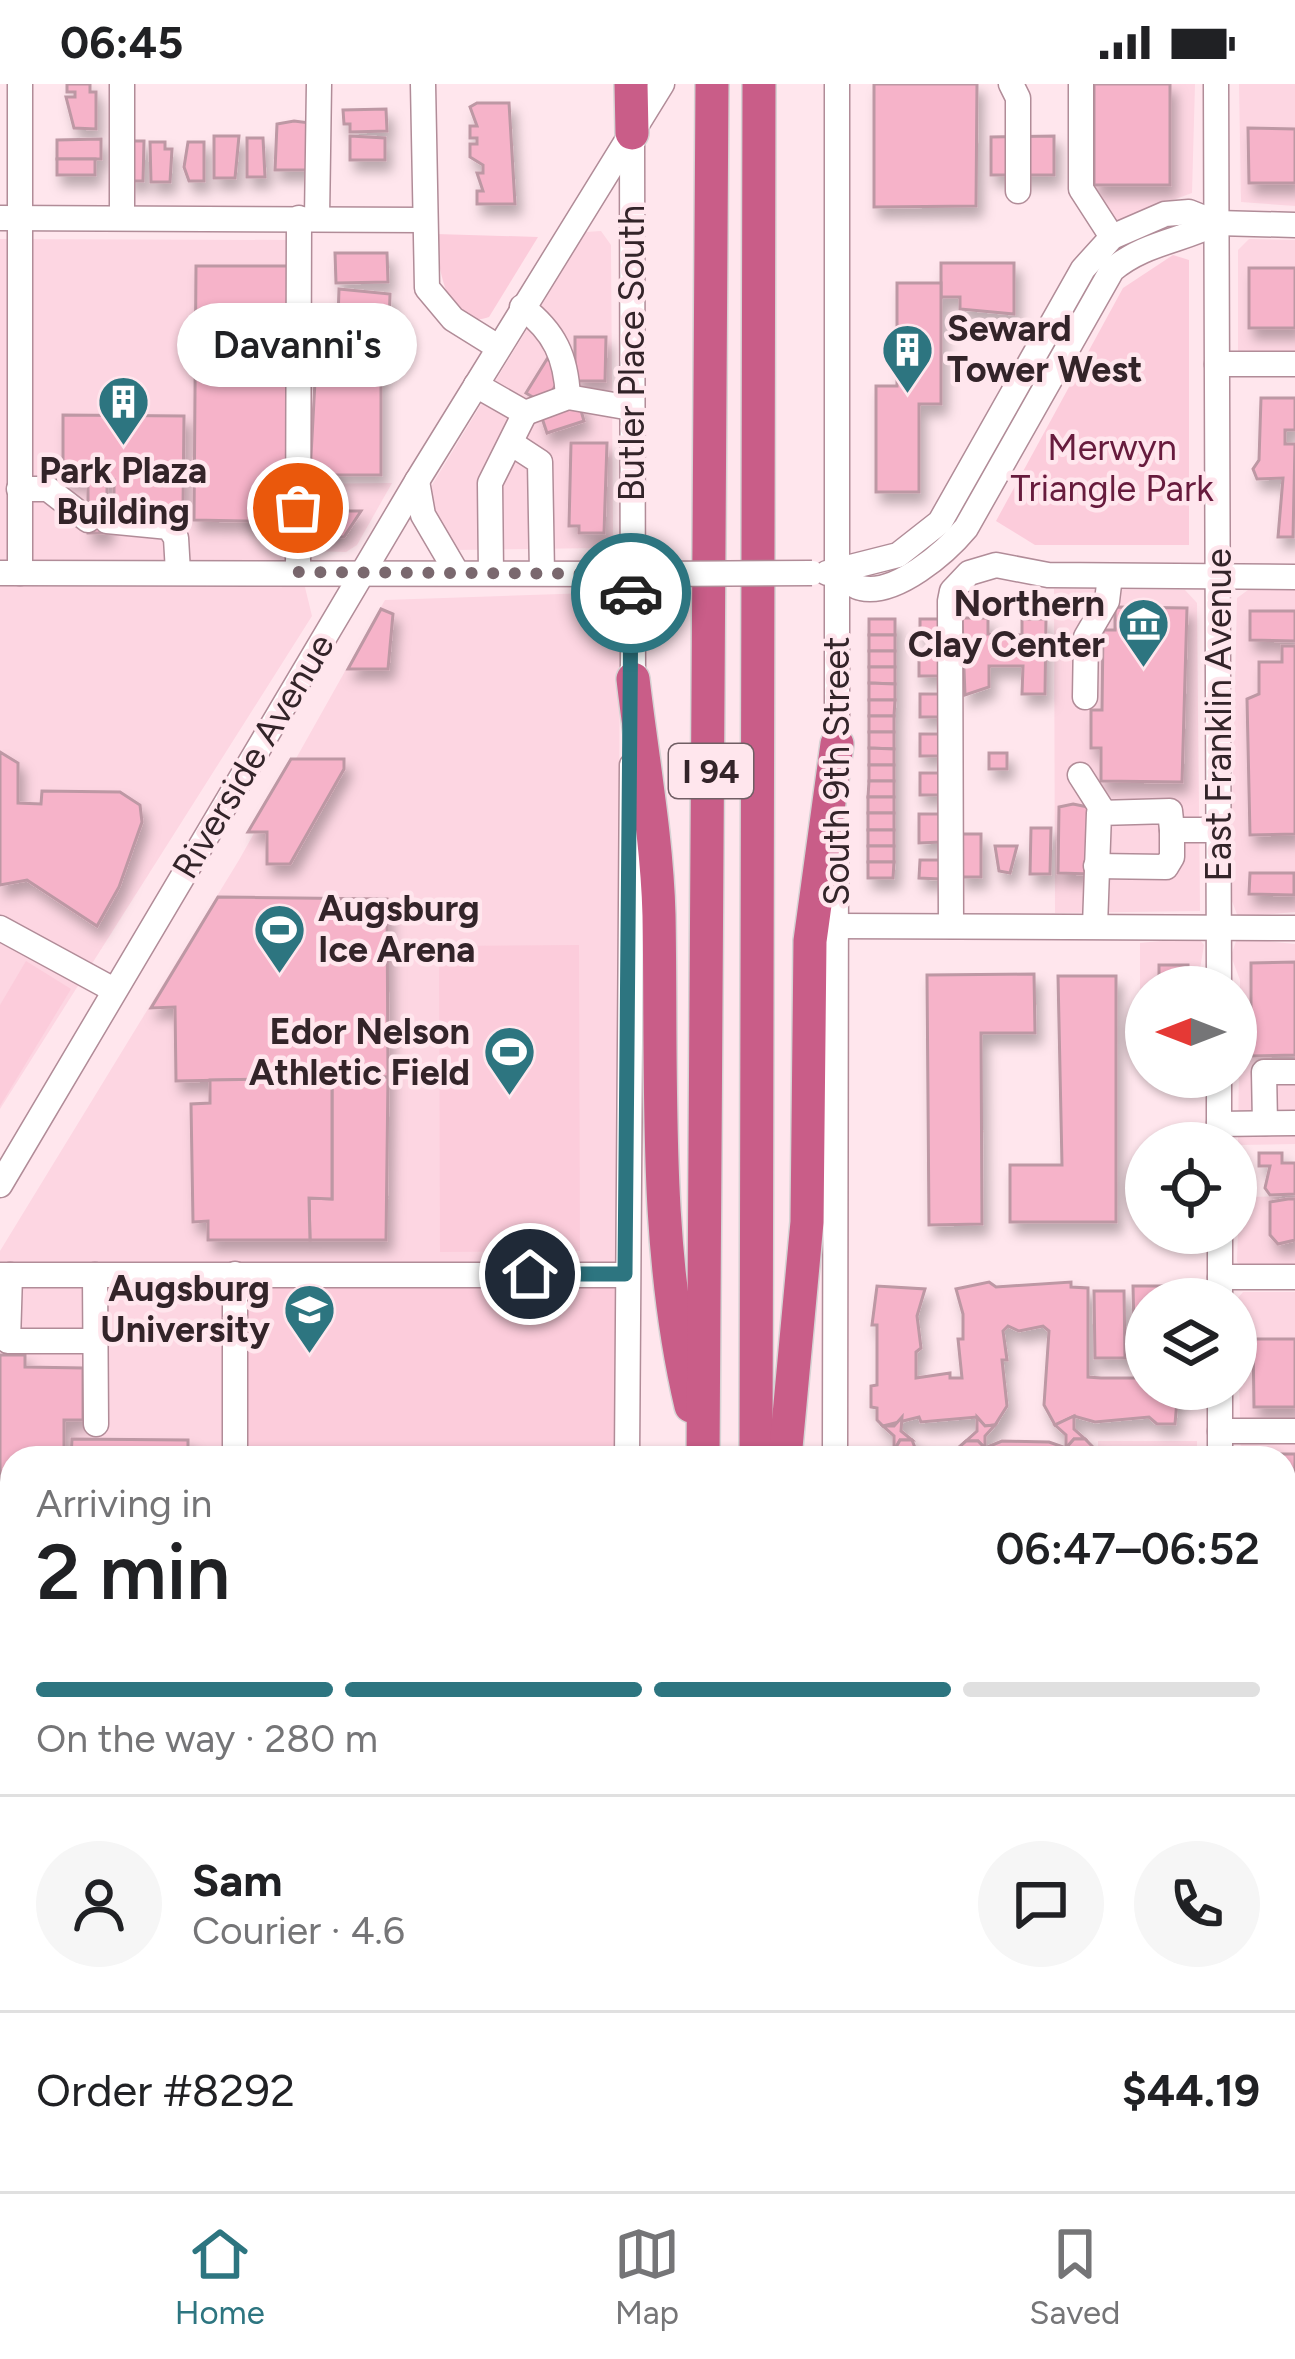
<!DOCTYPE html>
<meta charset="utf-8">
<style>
body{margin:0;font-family:Figtree,sans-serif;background:#f6f6f6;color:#202124;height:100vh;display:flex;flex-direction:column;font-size:45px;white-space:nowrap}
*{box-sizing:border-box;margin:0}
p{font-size:39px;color:#757577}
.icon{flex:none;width:66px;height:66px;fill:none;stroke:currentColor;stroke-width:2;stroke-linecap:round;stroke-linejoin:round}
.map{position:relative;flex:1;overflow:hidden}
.sheet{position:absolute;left:0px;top:1362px;width:1296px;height:747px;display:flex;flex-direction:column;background:#fff;border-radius:36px 36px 0 0;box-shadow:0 3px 9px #0004}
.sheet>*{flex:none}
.needle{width:78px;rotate:270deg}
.buttons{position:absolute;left:1125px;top:882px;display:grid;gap:24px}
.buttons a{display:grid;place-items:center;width:132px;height:132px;border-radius:50%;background:#fff;box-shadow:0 3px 9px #0004;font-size:60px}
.pin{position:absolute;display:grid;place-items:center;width:102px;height:102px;color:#fff;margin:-51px;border:6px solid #fff;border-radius:50%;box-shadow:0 3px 12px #0007}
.courier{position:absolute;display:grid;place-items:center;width:120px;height:120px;margin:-60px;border:9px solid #2d7580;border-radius:50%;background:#fff;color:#222;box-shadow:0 3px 15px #0007}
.bubble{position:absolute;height:84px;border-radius:42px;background:#fff;box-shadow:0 3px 9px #0004;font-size:39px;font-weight:600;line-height:84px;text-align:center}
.overview em{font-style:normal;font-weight:600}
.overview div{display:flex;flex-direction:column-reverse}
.overview{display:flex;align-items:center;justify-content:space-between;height:204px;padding:0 36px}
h1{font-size:78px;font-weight:600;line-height:90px}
.bar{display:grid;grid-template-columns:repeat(4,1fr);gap:18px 12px;align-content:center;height:144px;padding:0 36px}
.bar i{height:15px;border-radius:9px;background:#e0e0e0}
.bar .selected{background:#2d7580}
.bar p{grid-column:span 4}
.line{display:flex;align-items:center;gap:30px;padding:0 36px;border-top:3px solid #e0e0e0}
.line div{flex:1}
.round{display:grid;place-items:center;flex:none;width:126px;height:126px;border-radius:63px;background:#f6f6f6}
.status{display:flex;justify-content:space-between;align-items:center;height:84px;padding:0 60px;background:#fff;direction:ltr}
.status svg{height:33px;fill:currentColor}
.tabs{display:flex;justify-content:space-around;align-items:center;height:168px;border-top:3px solid #e0e0e0;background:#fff;font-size:33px;color:#757577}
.tabs a{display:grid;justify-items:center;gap:6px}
.tabs .selected{color:#2d7580}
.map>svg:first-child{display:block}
.built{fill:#fdd6e2}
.green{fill:#fcccdb}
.building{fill:#f6b3c9;stroke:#bd98a4;stroke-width:3;filter:url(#shadow)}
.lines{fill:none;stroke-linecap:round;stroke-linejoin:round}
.minor-casing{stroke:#b18c98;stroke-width:27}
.highway-casing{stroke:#d6d3d4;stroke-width:36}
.minor{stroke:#fff;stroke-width:24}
.highway{stroke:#c95d88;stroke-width:33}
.minor-bridge-casing{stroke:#b18c98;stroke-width:27;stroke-linecap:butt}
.minor-bridge{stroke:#fff;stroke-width:24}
.done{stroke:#7a686e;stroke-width:12;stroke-dasharray:0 21.6}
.route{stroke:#2d7580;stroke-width:15}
.labels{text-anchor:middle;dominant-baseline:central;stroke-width:9;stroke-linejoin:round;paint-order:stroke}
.shield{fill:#ffe6ed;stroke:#705e64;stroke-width:3}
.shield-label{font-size:33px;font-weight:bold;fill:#332429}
.poi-label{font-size:36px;font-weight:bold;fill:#332429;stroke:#ffe6ed;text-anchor:end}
.street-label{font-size:36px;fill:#332429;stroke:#ffe6ed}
.park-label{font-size:36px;fill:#671b3d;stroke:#ffe6ed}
</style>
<div class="status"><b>06:45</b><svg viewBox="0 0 49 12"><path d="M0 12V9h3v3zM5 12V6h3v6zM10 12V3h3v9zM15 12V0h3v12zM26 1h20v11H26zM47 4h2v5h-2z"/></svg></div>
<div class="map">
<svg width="1295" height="2107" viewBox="0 0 1295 2107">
<defs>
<filter id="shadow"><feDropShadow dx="5.5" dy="10" stdDeviation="6" flood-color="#0004"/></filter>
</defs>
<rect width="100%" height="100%" fill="#ffe6ed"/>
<g class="built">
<polygon points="1087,0 1195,0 1192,109 1110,139 1086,101"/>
<polygon points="1239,0 1295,0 1295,122 1241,118"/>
<polygon points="601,147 611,161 613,453 603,464 454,466 430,417 432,401 586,148"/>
<polygon points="0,155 291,156 294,458 312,532 0,1025"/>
<polygon points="1249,155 1295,156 1295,285 1238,284 1238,166"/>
<polygon points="392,399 357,461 346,468 308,467 303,400"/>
<polygon points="1054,505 1185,506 1197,519 1200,827 1055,829"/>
<polygon points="1295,505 1295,828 1238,833 1230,812 1237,514 1248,506"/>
<polygon points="620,508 617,1374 12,1374 12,2097 572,2097 570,2107 0,2107 0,1167 239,776 385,516"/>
<polygon points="1237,854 1295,860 1295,1060 1238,1061 1240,896 1231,872"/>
<polygon points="1180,855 1200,856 1204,861 1197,903 1146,903 1146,973 1140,973 1140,859"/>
<polygon points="1295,1112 1295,1182 1244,1183 1237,1178 1239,1113"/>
<polygon points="1243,1208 1295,1208 1295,1532 1284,1532 1284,1374 1241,1374 1237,1215"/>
<rect x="1098" y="1357" width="99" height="17"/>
<polygon points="1284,1915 1295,1915 1295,2107 1242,2107 1242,2097 1284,2097"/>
</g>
<g class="green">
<path d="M436,150L538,153L489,233C446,249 437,178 436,150Z"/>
<polygon points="1173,171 1189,176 1189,461 1035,461 996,437 1123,204"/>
<polygon points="579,861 580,1167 440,1168 439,862"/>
<polygon points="26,877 71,905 0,1022 0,921"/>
<polygon points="247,1200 616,1202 616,1374 247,1374"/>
<polygon points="75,2097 206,2097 196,2107 64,2107"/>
</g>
<g class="building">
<polygon points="67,0 90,0 90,8 96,8 96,45 74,44 66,13 75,13 75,8 67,8"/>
<polygon points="874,0 977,0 976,122 874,123"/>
<rect x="1094" y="0" width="76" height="101"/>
<polygon points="477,19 509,19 515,120 477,120 477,107 483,107 477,89 483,89 483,81 470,73 470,60 477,60 477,54 470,54 470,42 477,42 470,23"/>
<polygon points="386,25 387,47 350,48 350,40 344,40 343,26"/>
<polygon points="294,37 310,39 313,86 275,86 277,40"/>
<polygon points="1248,44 1295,45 1295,99 1249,99"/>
<polygon points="214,52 239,52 235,94 214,94"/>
<polygon points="350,52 385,54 385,76 350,76"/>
<polygon points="1054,52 1054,91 991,91 991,53"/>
<polygon points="247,54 263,54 265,93 247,93"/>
<polygon points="101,55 101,75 57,75 57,56"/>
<polygon points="128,57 144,57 143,97 128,97"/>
<polygon points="150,58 165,58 165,65 172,65 170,98 151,98"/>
<polygon points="188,58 204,58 204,97 189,97 184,83"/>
<rect x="57" y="75" width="38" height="16"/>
<polygon points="335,169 387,169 388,198 336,199"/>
<polygon points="941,179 1014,179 1014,230 960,225 960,213 941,213"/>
<polygon points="196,182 289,182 288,438 194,436"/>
<rect x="1249" y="184" width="46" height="60"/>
<polygon points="897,199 941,199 941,320 919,320 919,408 876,408 876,302 897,302"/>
<polygon points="339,205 390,210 389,244 347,244 347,235 338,235"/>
<polygon points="575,253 606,253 605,297 575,297"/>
<polygon points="310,263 381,264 381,391 310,391 315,297 310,297"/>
<polygon points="547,275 565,286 544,320 526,309"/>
<polygon points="1261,314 1295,314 1295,346 1285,346 1285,360 1295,360 1293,453 1278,453 1283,394 1257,395 1253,385 1259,376"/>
<polygon points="578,316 584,337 547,349 540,328"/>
<polygon points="63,331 184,332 183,423 114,422 114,396 63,396"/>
<polygon points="571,359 607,359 604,449 579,449 579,442 569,442"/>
<rect x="88" y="396" width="19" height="53"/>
<polygon points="305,427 361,427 344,453 305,453"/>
<polygon points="1115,523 1187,524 1182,698 1101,697 1101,664 1091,664 1091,626 1102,626 1103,546 1115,546"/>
<polygon points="381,525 393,530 388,585 348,585"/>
<polygon points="1250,527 1295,527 1295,557 1250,556"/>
<polygon points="962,534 988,534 988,550 1022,551 1022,535 1046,535 1045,610 1022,610 1023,582 989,582 989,603 965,611"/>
<rect x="869" y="535" width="26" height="16"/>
<rect x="920" y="535" width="21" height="18"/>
<rect x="869" y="551" width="26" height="16"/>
<polygon points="1282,562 1295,562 1295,750 1250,751 1247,615 1259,610 1259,578 1282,578"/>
<rect x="869" y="567" width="26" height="16"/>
<rect x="919" y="571" width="22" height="21"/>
<polygon points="869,583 895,583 895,600 869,599"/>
<polygon points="869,599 895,600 895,616 869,616"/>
<rect x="920" y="610" width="22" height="23"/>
<polygon points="869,616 895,616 894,632 869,632"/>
<rect x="869" y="632" width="25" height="16"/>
<polygon points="869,648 894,648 894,665 869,664"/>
<rect x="920" y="650" width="21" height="22"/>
<polygon points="869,664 894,665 894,681 869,681"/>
<polygon points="0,668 18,679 18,719 41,720 42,707 120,708 140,721 142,738 119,803 97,842 27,796 0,801"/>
<rect x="989" y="669" width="18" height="16"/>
<polygon points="291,675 344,675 344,685 290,780 267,780 267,748 248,748"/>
<rect x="869" y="681" width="25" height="16"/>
<rect x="920" y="689" width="22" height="22"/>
<polygon points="869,697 894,697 894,713 868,713"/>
<rect x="868" y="713" width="26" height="16"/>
<polygon points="1073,720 1093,724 1092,790 1058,789 1059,723"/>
<rect x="868" y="729" width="26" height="17"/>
<polygon points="919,730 941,730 942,758 919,759"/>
<polygon points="1031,744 1051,744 1050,790 1030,790"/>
<rect x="868" y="746" width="26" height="16"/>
<polygon points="959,750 981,750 981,793 960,793"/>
<rect x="868" y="762" width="26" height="16"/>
<polygon points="995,762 1017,762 1010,789 999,787"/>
<polygon points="920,776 941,776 940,795 919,794"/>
<polygon points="868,778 894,778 893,794 868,794"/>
<polygon points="1250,789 1294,789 1294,811 1249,810"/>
<polygon points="218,813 387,815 388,993 176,997 175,923 151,924"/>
<polygon points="1295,878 1295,971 1251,972 1251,879"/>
<rect x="1159" y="881" width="29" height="22"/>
<polygon points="1034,890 1035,949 981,949 982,1140 929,1141 927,891"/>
<polygon points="1058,892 1116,892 1116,1138 1010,1138 1010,1081 1062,1081"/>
<polygon points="388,993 386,1156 310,1156 309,1114 332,1115 332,994"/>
<polygon points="332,994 332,1115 309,1114 310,1156 208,1156 208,1137 193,1138 191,1020 210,1019 210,996"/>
<polygon points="1259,1069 1282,1069 1282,1079 1295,1079 1295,1110 1270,1111 1265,1104 1270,1082 1259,1082"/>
<polygon points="1288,1115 1295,1115 1295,1156 1278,1160 1270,1151 1270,1118"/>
<polygon points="989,1198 996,1203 1071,1198 1071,1203 1088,1204 1088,1293 1101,1294 1135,1294 1133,1202 1175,1202 1175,1215 1146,1215 1146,1305 1178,1305 1175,1340 1157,1340 1149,1333 1095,1338 1074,1332 1055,1341 1044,1321 1049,1247 1043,1242 1019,1247 1008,1242 1003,1247 1007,1276 1002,1276 1007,1322 995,1341 985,1342 977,1333 921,1338 919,1333 883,1342 877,1336 877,1324 871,1323 871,1302 877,1301 877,1241 872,1241 877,1202 925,1205 917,1232 921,1264 916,1268 916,1294 950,1289 950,1294 962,1294 958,1255 963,1255 963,1230 956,1205"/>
<polygon points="1094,1207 1124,1207 1125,1274 1095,1274"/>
<polygon points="1253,1255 1295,1255 1295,1323 1254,1323"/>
<polygon points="0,1271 25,1271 25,1283 83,1284 83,1336 64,1336 64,1374 12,1374 7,1455 0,1455"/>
<polygon points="1074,1332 1074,1345 1085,1355 1074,1355 1066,1364 1066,1351 1055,1341"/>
<polygon points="902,1333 901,1347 912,1356 900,1356 894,1367 894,1352 883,1342 894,1342"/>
<polygon points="977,1333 985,1342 995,1341 985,1352 985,1364 978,1357 966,1357 977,1347"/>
<polygon points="72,1355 188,1356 188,1374 71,1374"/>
<polygon points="1074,1355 1085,1355 1094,1364 1094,1374 958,1374 959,1363 966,1357 978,1357 985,1364 1002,1357 1049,1358 1066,1364"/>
<polygon points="900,1356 912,1356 919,1374 876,1374 876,1367 894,1367"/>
<polygon points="1099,1370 1173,1371 1173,1374 1099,1374"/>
<polygon points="1255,1370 1295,1370 1295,1434 1284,1434 1284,1374"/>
<rect x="1284" y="1441" width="11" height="32"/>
<polygon points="1284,1475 1295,1475 1295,1513 1284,1512"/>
<rect x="1284" y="1580" width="11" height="43"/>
<rect x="1284" y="1681" width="11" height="61"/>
<polygon points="0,1964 12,1964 12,2041 0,2062"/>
<rect x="1083" y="2097" width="86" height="10"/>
</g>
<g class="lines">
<defs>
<g id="minor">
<polyline points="122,0 122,134"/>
<polyline points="423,0 427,204 453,235 498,263"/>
<polyline points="1011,0 1018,14 1018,107"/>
<polyline points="1081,0 1081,105 1112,153"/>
<polyline points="1216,0 1219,903"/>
<polyline points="632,49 633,610"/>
<polyline points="0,134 422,136"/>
<polyline points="317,134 319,0"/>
<path d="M522,223C555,248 566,273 568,313"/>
<polyline points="1217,280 1295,280"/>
<polyline points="476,301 525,329 490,399 491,489"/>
<polyline points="525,329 568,313 631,324"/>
<polyline points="511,359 540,378 542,489"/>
<polyline points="417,397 423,431 457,489"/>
<polyline points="19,405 48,405 88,436"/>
<polyline points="107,437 169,443 176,454 178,488"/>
<polyline points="298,488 299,134"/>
<polyline points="0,489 646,490"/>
<polyline points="20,489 20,0"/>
<polyline points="827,489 898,471 940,438 1083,185 1112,153 1165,130 1189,128 1217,139 1295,141"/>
<path d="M838,489C844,494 854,503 861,504C896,512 946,468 966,444L1112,186C1144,159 1181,157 1217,139"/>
<polyline points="1085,613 1086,553 1107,517 1110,492"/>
<polyline points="837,676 837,0"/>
<polyline points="1080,691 1103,727"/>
<polyline points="1096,782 1166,783 1172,773 1172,746"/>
<polyline points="835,842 1295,844"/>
<polyline points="951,842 950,517 952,507 969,489 996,481 1048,491 1295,493"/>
<polyline points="1095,842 1099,729 1170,727 1172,746 1219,746"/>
<polyline points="0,844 114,906"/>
<polyline points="1219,993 1219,1059"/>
<polyline points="1265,1039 1264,988 1295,988"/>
<polyline points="1219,1040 1295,1039"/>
<polyline points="0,1101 417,397 662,0"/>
<polyline points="1220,1149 1220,1215"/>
<polyline points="0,1191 625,1191"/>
<polyline points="10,1191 8,1257 96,1257"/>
<polyline points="95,1191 96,1340"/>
<polyline points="1220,1193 1295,1193"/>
<polyline points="1220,1305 1220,1374"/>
<polyline points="1220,1347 1295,1347"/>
<polyline points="235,1374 235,1190"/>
<polyline points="627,1374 632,681"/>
<polyline points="835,1374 836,758"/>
<polyline points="0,1541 12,1541"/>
<polyline points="1284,1545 1295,1545"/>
<polyline points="1284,1750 1295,1750"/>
<polyline points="0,1866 12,1860"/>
<polyline points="1284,1894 1295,1894"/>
<polyline points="0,1916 12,1922"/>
<polyline points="1284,2066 1295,2064"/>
<polyline points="823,2097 823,2107"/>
<polyline points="1224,2097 1224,2107"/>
<polyline points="419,2107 419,2097"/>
</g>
<g id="highway">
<polyline points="631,0 632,49"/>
<path d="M633,595C642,673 657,753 659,831C662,995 653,1161 691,1322"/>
<polyline points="703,1374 712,0"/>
<polyline points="756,1374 759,0"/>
<polyline points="785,1374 807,1138 810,857 837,660"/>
<polyline points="646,2107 648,2097"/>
<polyline points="696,2107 698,2097"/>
</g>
</defs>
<use href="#minor" class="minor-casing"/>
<use href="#highway" class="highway-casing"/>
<use href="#minor" class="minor"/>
<use href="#highway" class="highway"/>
<defs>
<polyline id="minor-bridge" points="654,490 812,489"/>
</defs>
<use href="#minor-bridge" class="minor-bridge-casing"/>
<use href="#minor-bridge" class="minor-bridge"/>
</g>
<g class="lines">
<polyline class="done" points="298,424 298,488 630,490 631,509"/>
<polyline class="route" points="530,1190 625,1190 631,509"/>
</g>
<defs>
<symbol id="building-pin" viewBox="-11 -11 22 30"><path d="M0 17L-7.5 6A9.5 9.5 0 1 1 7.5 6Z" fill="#2d7580" stroke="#ffe6ed"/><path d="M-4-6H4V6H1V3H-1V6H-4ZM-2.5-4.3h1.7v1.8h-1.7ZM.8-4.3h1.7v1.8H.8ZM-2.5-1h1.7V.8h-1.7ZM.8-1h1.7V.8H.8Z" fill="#fff"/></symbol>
<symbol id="museum-pin" viewBox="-11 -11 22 30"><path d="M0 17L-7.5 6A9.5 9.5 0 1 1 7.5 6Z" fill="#2d7580" stroke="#ffe6ed"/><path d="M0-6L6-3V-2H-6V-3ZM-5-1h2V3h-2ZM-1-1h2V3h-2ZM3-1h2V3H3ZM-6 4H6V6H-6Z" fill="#fff"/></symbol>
<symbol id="stadium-pin" viewBox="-11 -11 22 30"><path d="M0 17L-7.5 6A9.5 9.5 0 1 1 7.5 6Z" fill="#2d7580" stroke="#ffe6ed"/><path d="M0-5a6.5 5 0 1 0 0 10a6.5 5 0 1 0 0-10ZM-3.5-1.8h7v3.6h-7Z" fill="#fff"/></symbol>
<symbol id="university-pin" viewBox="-11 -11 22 30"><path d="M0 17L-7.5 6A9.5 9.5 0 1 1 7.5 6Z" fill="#2d7580" stroke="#ffe6ed"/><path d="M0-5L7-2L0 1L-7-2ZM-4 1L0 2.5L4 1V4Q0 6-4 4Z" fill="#fff"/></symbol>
</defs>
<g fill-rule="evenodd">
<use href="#building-pin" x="878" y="236" width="59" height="81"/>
<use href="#building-pin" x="94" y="288" width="59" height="81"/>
<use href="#museum-pin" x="1114" y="510" width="59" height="81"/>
<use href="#stadium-pin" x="250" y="816" width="59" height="81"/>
<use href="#stadium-pin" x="480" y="938" width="59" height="81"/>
<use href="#university-pin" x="280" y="1196" width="59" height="81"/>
</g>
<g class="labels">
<rect class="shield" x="669" y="660" width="84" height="54" rx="9"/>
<g class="shield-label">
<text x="711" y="687">I 94</text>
</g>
<g class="poi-label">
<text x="947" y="244" text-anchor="start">Seward<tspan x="947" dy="41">Tower West</tspan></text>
<text x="123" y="386" text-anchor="middle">Park Plaza<tspan x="123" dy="41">Building</tspan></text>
<text x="1105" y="519">Northern<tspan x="1105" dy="41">Clay Center</tspan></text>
<text x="318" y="824" text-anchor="start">Augsburg<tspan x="318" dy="41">Ice Arena</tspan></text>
<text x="470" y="947">Edor Nelson<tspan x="470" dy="41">Athletic Field</tspan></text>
<text x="270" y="1204">Augsburg<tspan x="270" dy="41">University</tspan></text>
</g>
<g class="street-label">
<text transform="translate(631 269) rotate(-90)">Butler Place South</text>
<text transform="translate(1218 631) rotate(-90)">East Franklin Avenue</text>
<text transform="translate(253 672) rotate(-59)">Riverside Avenue</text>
<text transform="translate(836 687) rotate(-90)">South 9th Street</text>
</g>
<g class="park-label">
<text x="1112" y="363">Merwyn<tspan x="1112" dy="41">Triangle Park</tspan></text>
</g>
</g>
</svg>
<div class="buttons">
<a><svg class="needle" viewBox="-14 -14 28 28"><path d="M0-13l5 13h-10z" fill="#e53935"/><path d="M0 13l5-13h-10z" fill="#757577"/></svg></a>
<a><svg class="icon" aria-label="locate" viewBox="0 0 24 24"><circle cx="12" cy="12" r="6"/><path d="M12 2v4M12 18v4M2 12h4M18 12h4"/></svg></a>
<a><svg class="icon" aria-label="layers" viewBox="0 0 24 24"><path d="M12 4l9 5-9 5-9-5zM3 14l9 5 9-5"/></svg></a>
</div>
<div class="pin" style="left:298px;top:424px;background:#ea580c"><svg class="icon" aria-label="bag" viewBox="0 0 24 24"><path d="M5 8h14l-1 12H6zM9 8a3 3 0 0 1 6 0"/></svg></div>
<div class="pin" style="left:530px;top:1190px;background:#1f2937"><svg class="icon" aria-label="home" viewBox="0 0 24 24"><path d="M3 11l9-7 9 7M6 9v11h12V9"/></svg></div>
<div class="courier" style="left:631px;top:509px"><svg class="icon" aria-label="car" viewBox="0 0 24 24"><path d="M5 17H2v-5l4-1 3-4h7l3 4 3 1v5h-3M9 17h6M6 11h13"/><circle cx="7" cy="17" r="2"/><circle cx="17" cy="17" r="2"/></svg></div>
<div class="bubble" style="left:177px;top:219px;width:240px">Davanni's</div>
<section class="sheet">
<div class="overview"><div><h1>2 min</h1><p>Arriving in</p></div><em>06:47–06:52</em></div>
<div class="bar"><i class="selected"></i><i class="selected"></i><i class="selected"></i><i></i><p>On the way · 280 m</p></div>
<div class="line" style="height:216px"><a class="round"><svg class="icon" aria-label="person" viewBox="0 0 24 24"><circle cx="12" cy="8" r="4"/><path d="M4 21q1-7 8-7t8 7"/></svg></a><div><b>Sam</b><p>Courier · 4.6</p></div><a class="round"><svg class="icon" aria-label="chat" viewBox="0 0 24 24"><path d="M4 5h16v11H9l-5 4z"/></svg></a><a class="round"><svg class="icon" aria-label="phone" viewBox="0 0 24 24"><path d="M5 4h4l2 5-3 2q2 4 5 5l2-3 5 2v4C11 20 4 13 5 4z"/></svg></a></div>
<div class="line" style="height:156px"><div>Order #8292</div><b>$44.19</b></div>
</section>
</div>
<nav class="tabs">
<a class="selected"><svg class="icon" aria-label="home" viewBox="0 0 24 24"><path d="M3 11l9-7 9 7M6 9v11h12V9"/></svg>Home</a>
<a><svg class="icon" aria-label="map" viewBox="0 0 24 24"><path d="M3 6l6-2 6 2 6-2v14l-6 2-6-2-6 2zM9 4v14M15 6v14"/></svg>Map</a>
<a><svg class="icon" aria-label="saved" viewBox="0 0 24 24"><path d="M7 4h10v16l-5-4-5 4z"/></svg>Saved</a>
</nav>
